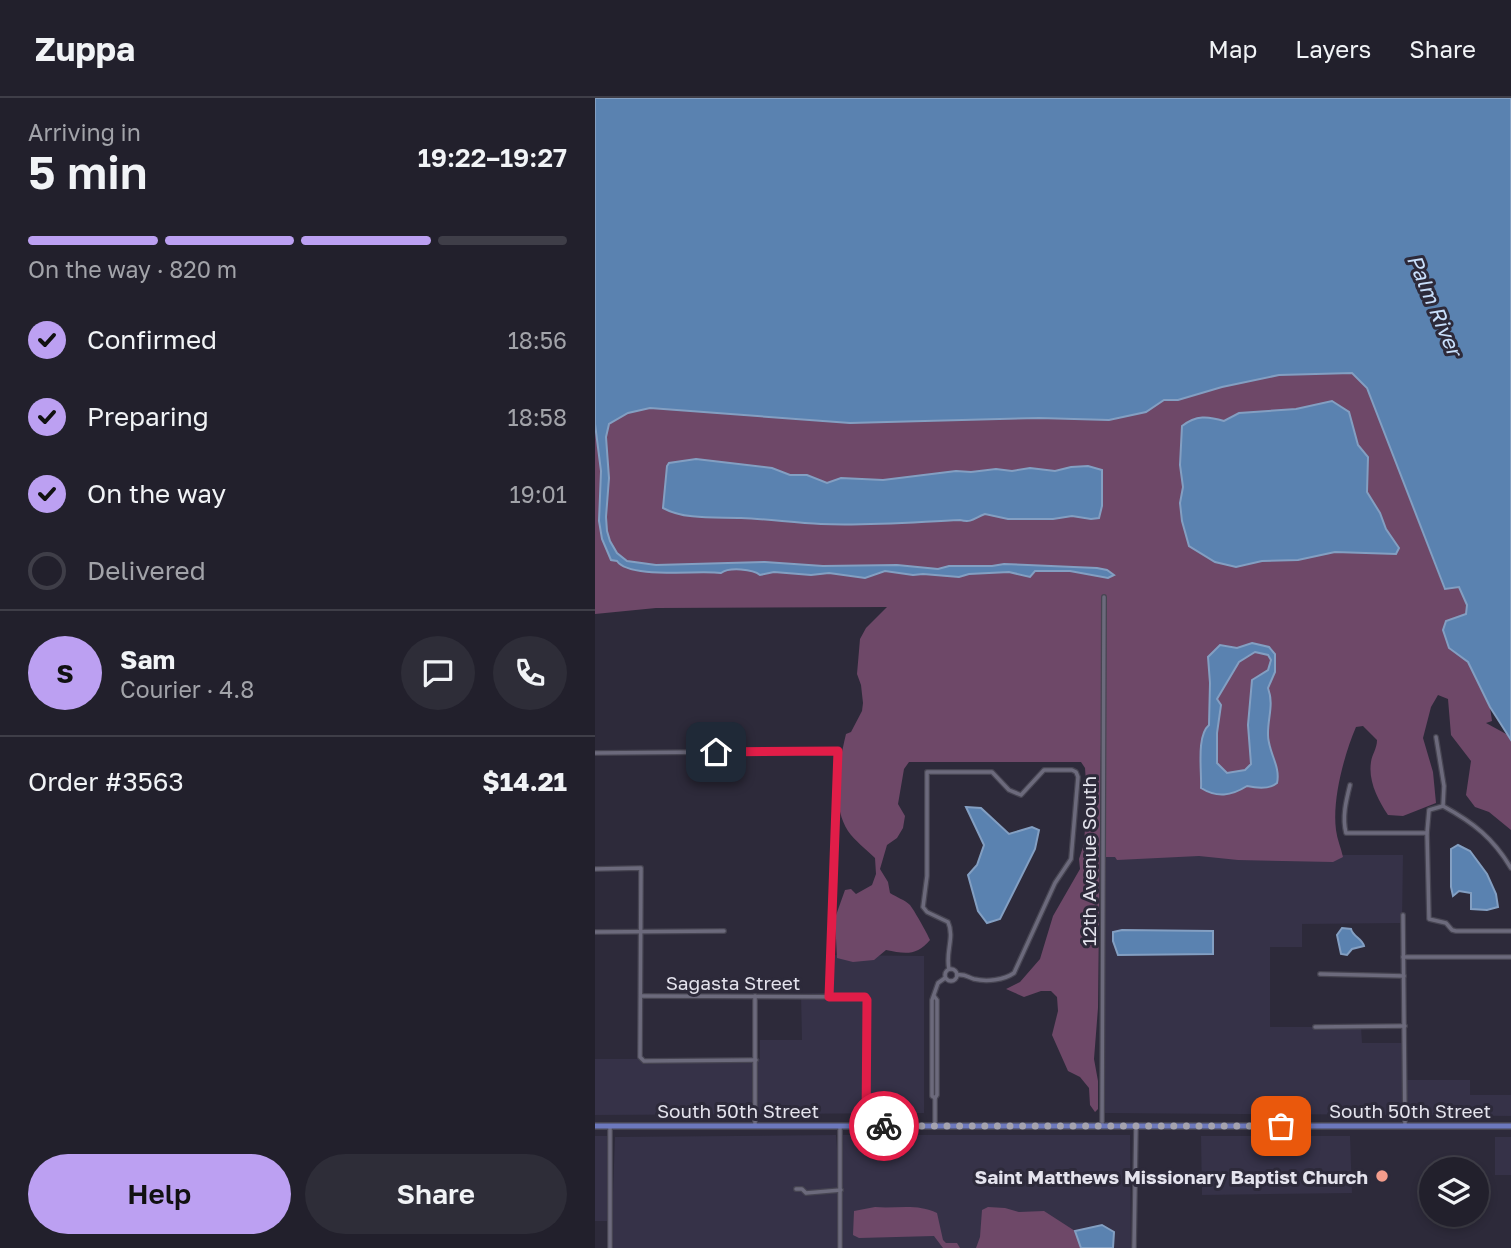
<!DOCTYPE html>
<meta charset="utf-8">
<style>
body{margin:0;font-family:"Golos Text",sans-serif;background:#2e2d38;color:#f1f3f6;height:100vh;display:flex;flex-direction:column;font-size:26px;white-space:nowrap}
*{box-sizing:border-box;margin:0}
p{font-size:23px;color:#a2a3a9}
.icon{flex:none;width:38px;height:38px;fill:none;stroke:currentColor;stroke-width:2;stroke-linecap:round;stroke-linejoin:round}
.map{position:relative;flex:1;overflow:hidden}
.side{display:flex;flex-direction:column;background:#22202c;width:595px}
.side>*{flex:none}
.tools{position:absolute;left:824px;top:1059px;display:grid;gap:14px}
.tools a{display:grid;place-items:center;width:70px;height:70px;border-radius:50%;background:#22202c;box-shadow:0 4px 10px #0003,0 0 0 2px #3f3e48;font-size:35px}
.pin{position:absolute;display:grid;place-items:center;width:60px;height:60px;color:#fff;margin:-30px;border-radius:14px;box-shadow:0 4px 10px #0006}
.courier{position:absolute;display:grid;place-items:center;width:70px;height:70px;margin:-35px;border:5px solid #e11d48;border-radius:50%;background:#fff;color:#222;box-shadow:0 2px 9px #0007}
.headline em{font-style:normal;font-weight:600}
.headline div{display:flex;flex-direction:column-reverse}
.headline{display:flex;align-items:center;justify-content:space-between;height:119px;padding:0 28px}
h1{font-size:46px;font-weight:600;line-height:52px}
.bar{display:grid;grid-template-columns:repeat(4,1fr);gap:10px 7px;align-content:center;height:84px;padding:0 28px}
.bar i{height:9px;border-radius:5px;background:#3f3e48}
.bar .on{background:#bca0f2}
.bar p{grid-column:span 4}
.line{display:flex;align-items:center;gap:18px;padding:0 28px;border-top:2px solid #3f3e48}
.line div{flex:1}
.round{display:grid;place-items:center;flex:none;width:74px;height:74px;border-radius:37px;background:#2e2d38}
ol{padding:0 28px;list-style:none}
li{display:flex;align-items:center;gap:21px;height:77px}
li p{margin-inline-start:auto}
li .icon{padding:7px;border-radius:50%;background:#bca0f2;color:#111;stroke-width:4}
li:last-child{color:#a2a3a9}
li i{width:38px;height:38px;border:4px solid #3f3e48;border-radius:50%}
.button{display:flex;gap:14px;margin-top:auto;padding:14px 28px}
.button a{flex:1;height:80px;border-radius:42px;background:#bca0f2;color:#111;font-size:28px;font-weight:600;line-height:80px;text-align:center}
.button a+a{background:#2e2d38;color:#f1f3f6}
header{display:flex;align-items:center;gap:42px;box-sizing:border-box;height:98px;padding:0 35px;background:#22202c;border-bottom:2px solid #3f3e48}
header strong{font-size:33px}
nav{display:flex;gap:38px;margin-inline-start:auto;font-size:24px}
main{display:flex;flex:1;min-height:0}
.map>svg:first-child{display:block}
.built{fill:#363248}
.green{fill:#6e4868}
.water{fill:#5a82b0;stroke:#839fc2;stroke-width:2;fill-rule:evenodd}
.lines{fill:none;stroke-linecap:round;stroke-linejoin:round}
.street-casing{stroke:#474552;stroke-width:6}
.primary-casing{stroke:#474552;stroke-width:8}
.street{stroke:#6c6a7c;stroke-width:3.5}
.primary{stroke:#6c78bd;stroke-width:5}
.done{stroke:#a4a2ae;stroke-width:7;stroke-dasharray:0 12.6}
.route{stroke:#e11d48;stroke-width:9}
.poi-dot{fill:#f49d8c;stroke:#2d2a3a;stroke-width:2.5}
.labels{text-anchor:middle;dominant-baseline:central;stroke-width:6;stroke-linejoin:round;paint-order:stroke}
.street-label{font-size:19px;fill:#e4e3ed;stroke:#2d2a3a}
.poi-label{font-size:19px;font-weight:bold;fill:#e4e3ed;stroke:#2d2a3a;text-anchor:end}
.water-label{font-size:21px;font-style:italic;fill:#c8dffb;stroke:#2d2a3a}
</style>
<header>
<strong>Zuppa</strong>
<nav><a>Map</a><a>Layers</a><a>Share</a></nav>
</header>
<main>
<section class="side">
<div class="headline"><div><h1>5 min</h1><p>Arriving in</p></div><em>19:22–19:27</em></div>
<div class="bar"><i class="on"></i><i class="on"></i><i class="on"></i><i></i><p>On the way · 820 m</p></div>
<ol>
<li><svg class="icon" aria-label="check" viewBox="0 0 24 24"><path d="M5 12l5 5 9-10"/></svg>Confirmed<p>18:56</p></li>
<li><svg class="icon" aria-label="check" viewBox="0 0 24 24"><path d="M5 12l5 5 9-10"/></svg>Preparing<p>18:58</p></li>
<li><svg class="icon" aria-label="check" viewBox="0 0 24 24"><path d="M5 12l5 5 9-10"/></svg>On the way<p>19:01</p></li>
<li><i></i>Delivered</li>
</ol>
<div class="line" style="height:126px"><b class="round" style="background:#bca0f2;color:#111">S</b><div><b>Sam</b><p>Courier · 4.8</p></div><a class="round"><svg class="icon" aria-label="chat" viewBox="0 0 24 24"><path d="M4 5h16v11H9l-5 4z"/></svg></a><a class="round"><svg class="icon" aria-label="phone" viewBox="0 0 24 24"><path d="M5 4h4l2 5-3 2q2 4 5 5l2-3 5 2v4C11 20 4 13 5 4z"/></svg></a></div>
<div class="line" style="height:91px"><div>Order #3563</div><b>$14.21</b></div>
<div class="button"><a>Help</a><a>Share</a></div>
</section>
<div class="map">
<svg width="916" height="1150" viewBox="0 0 916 1150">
<rect width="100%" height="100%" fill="#2d2a3a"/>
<g class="built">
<polygon points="613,757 808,757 807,825 707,826 707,849 675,849 675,929 766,929 767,945 808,945 808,1007 806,1017 510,1015 507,759"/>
<polygon points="232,857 329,858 329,1015 0,1017 0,961 165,961 165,942 207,942 206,896 229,895 232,892"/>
<polygon points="811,982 875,982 875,997 916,997 916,1018 813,1017"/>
<polygon points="241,1037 245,1088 245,1150 16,1150 20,1039"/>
<polygon points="248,1037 535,1037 536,1150 247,1150"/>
<rect x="0" y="1038" width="12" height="85"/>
<polygon points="606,1038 755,1038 757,1095 607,1097"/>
<rect x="900" y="1039" width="16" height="38"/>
</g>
<g class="green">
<path d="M758,275L772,290L849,490L864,489L872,507V516L860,521L854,550L873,564L895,609L897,623L891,625L913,637L916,642V732L894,714L880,709L871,697L876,663L856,637L853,601L843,597L836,609L828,640L838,674L841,705L808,718L793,717C783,702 773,683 776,664C777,656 782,651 782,642L768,628L761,629C749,657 737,702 741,732C742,741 746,750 748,759L738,764L643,762L604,758L522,762L520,759H507L506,645L503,910L499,961L503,983V1011L500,1014L495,1007L494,990L485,979L473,973L457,937L463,913L462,899L456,893H446L429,899L411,891L425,884L445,861L458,818L485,771L484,761L489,746L492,699L490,670L486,664H314L309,671L303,706L310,718L308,730L302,740L292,747L285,771L293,784L295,795C301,799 310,802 315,807C319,812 332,835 335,842C322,858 310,856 291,852L279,862L258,864L242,860L240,820L250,792L256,791L261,796L277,787L281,776L280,760C271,751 260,743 253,733C236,707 244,665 251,636L256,634L267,613L268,605L266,587L262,576L265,541L271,530L292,509L61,510L0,516V284Z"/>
<path d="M280,1109C301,1111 322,1105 342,1115L348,1142L351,1145H362L365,1150H348L339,1138L264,1140L258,1137L259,1113Z"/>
<polygon points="393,1109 410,1110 424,1114 449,1113 480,1133 486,1150 381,1150 385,1139 387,1112"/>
</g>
<g class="water">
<path d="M0,0H916V642L895,609L873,564L854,550L848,532L851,523L871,516L872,507L864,489L850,491L772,290L757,275L684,277L627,289L583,302H569L551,314L514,322L444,320L255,325L55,310L33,315L14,326L11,339L14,380L11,419L12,433L15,443L22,455L32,463L61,467L170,464L228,468L302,467L343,471L354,468H397L409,466L502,470L512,472L519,477L513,480L475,473H440L435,479L414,474L374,476L364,479L328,476L318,477L290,473L270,480L234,475L216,477L179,474L165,477C158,471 134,469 126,475C104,472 34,481 22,463L16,462L7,441L4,423L6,373L0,326Z"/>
<path d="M737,303L754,314L763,347L773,359L772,394L785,415L791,431L804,450L801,456L740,454L703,462L667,463L641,469L620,464L594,448L587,423L585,405L588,389L585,367L587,328C601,317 613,318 629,323L644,315L701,311Z"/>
<path d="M101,361L177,370L195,377H212L232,385L246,380L288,382L361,373L376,374L401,371L417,373L435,370L460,373L476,369L493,368L507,372V408L504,420L496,421L477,418L458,421H413L390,416C379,420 378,425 365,422C319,424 273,428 226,426C200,425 173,421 146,420C121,419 90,422 68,410L72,368L74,365Z"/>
<path d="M657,545L674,549L680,556V574L673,590C679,606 673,619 673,635C672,653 686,667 682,685C674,692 661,690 652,688C636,698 622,700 606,690C607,674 601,638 614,627L615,585L613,559L625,547L642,550ZM660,554L673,557L676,562L673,572L657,582L653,627L656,666L650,672L632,675L622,665V635L626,607L622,601L644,564Z"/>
<polygon points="371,709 386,710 414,736 437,729 444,732 440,751 405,821 392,825 383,813 373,777 382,767 389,747"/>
<polygon points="863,747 875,753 892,776 901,796 903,809 892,812 876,811 876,795 864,793 858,798 856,789 856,751"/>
<path d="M747,830L756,831C758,839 767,840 769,848L757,851L752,857L746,856L742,837Z"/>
<polygon points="527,832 618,833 618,856 523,857 518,843 518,834"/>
<polygon points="507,1127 519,1134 518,1150 486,1150 480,1133"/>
</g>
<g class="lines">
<defs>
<g id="street">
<polyline points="841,639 849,688 848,708"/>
<polyline points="0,655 243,653 234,899"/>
<path d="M755,687C751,703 747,719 751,735H832"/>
<path d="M916,770C898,740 879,725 848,708L834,712L832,735L834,821L851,825L857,832L861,833H916"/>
<polyline points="0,771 46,770 45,959 49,963 161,962"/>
<polyline points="808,817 810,1028"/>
<polyline points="0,834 129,833"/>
<polyline points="808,859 916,859"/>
<circle cx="356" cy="877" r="6"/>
<path d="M354,871C350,855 360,839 353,824L332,814L328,809L332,778V674H397L414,692L426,697L449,672H477L481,674L483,679L476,761L460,785L419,875C409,882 392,884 379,881C372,879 371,876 362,877"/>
<polyline points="725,876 809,878"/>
<polyline points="46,898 270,899 272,902 271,1028"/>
<polyline points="339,898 342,902 342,997 340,1000"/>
<polyline points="720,929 810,928"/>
<polyline points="160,1028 160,898"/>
<polyline points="245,1028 245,1150"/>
<polyline points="340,1028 340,1000 337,998 337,902 343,885 350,880"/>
<polyline points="507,1028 509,499"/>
<polyline points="201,1091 207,1091 211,1095 246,1092"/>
<polyline points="15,1150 15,1028"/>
<polyline points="539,1150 541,1028"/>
</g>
<polyline id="primary" points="0,1028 916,1028"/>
</defs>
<use href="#street" class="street-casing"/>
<use href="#primary" class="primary-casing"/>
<use href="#street" class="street"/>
<use href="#primary" class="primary"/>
</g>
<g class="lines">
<polyline class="done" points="289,1028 686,1028"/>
<polyline class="route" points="121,654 243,653 234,899 270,899 272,902 271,1028 289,1028"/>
</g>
<circle class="poi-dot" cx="787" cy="1078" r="7"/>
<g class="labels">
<g class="street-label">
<text transform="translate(493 763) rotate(-90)">12th Avenue South</text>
<text x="138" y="884">Sagasta Street</text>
<text x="143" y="1012">South 50th Street</text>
<text x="815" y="1012">South 50th Street</text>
</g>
<g class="poi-label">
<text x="773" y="1078">Saint Matthews Missionary Baptist Church</text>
</g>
<g class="water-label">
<text transform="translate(840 207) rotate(67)">Palm River</text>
</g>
</g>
</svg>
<div class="tools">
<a><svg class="icon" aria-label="layers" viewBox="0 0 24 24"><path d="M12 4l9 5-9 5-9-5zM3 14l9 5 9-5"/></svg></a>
</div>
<div class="pin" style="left:686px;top:1028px;background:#ea580c"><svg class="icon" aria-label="bag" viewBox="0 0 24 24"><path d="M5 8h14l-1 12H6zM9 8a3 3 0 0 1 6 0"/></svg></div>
<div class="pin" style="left:121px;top:654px;background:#1f2937"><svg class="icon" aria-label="home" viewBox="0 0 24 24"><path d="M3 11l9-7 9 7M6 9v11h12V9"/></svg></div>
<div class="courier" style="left:289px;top:1028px"><svg class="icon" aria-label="bike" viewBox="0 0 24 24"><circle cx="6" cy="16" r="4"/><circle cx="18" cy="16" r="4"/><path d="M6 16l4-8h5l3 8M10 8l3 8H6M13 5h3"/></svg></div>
</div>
</main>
